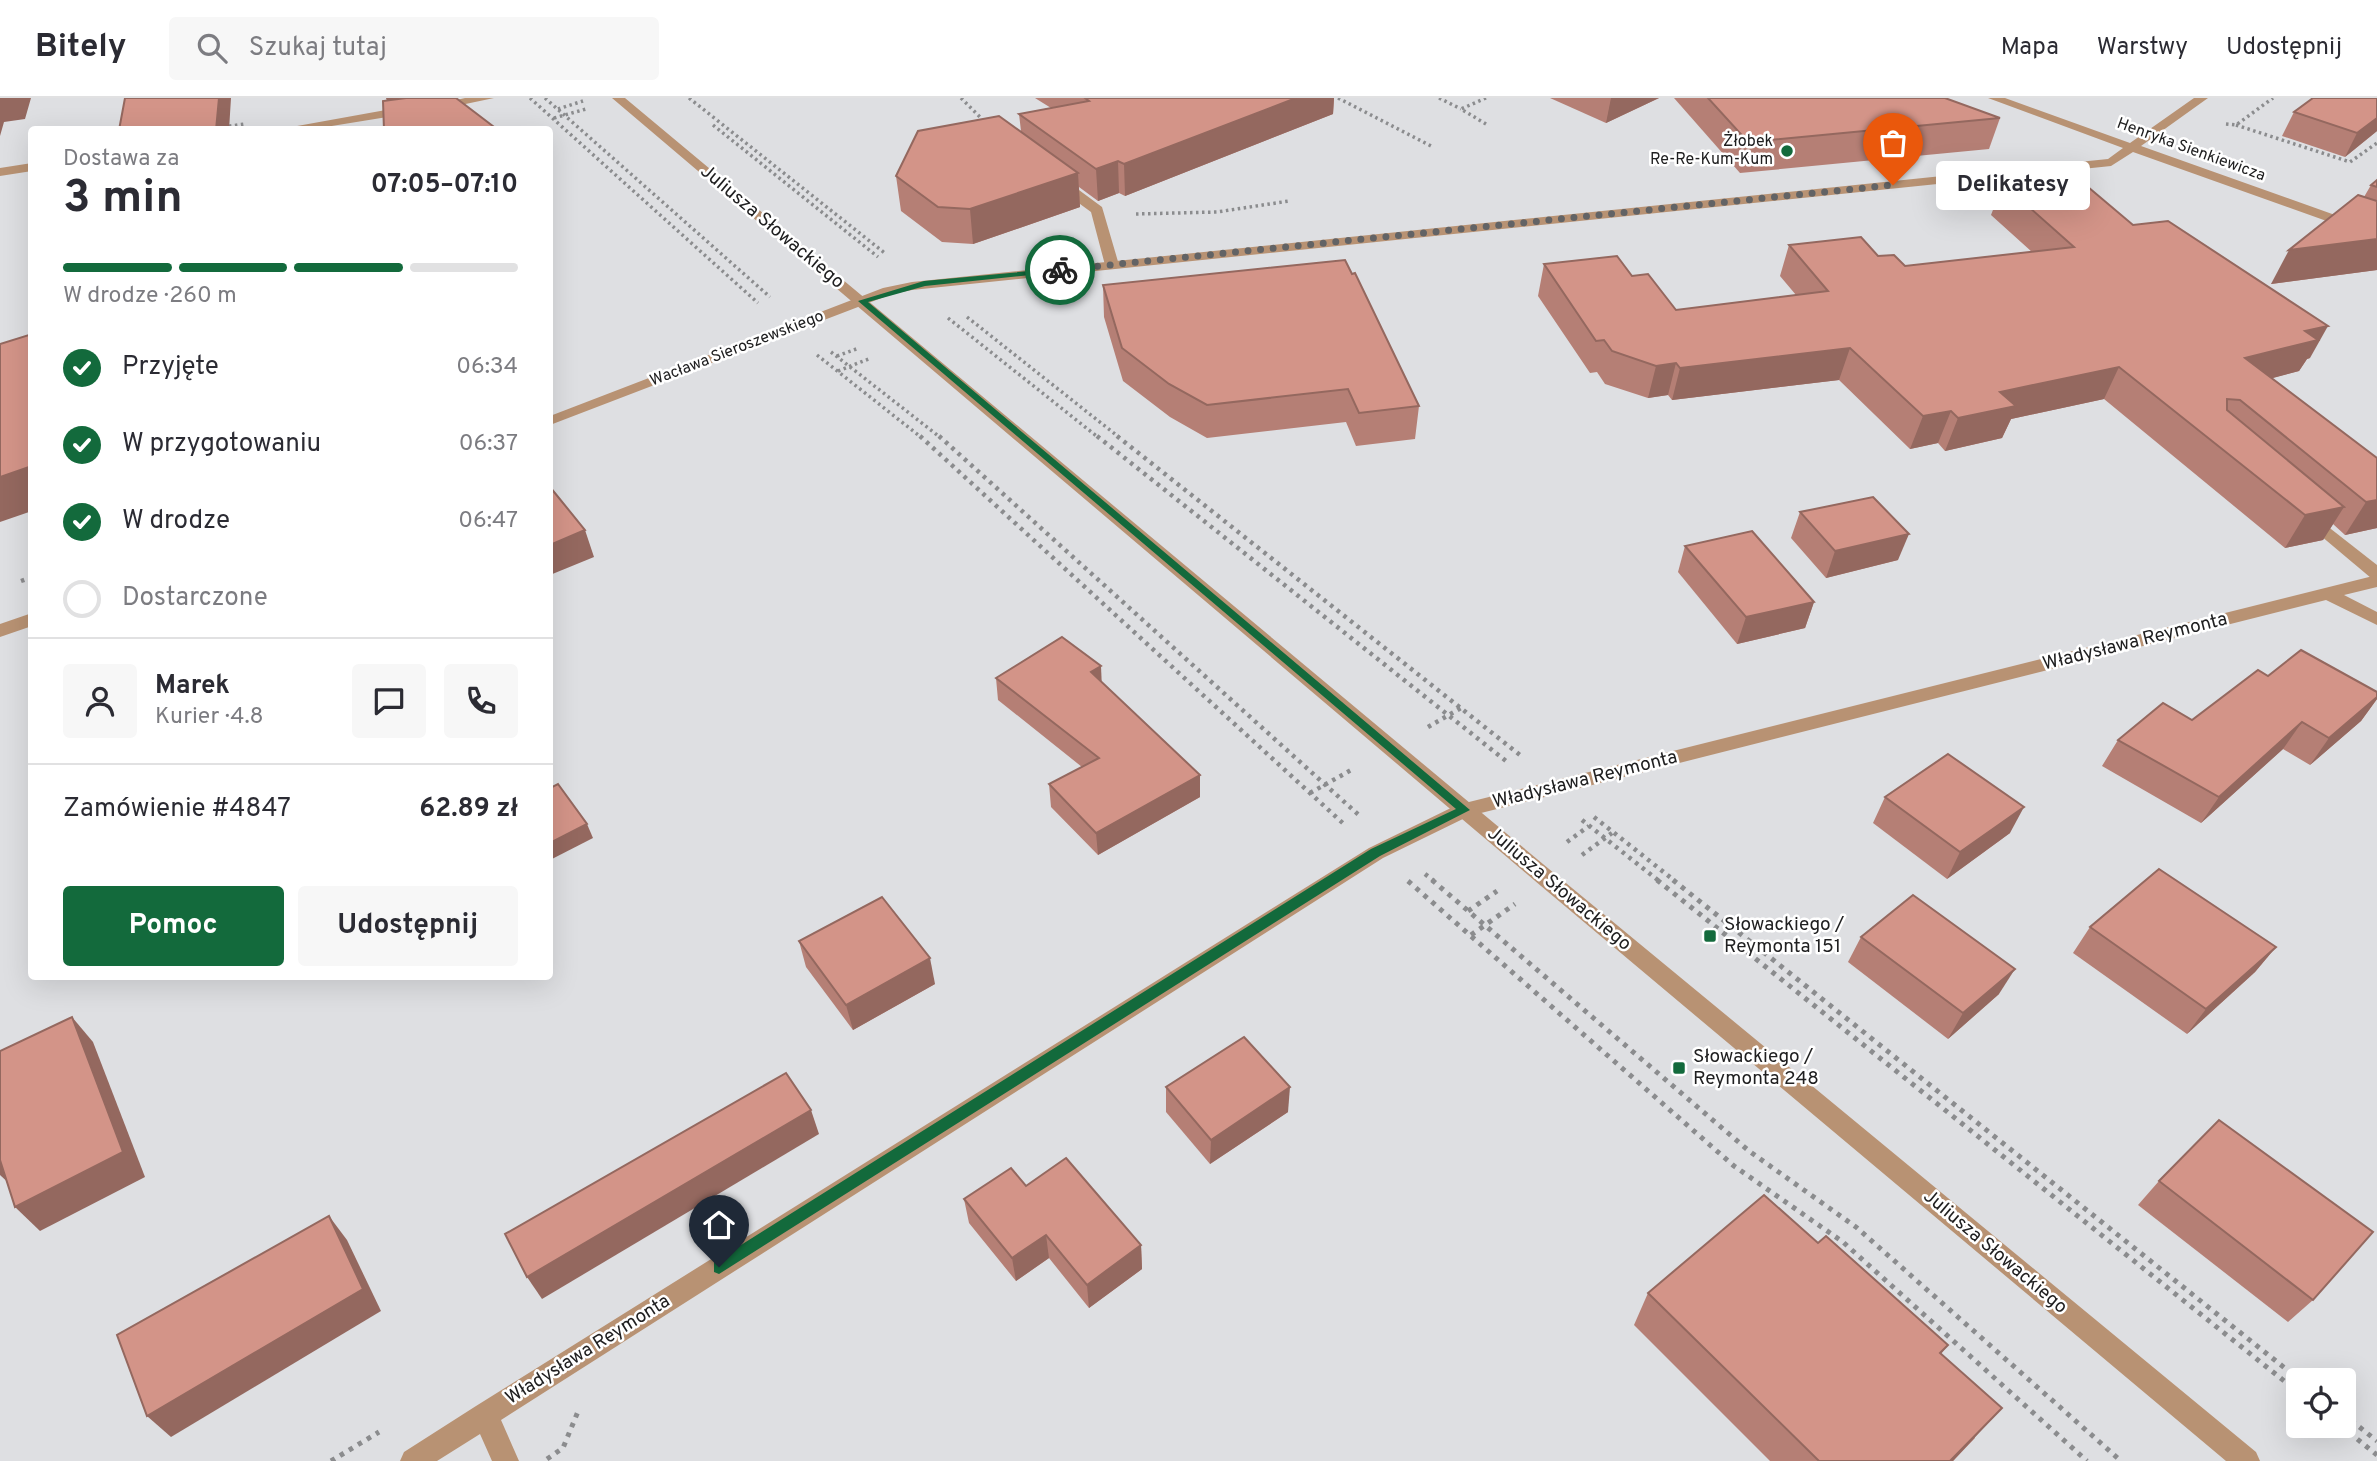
<!DOCTYPE html>
<html lang="pl">
<meta charset="utf-8">
<style>
body{margin:0;font-family:Overpass,sans-serif;background:#f7f7f7;color:#2b2b33;height:100vh;display:flex;flex-direction:column;font-size:26px;white-space:nowrap}
*{box-sizing:border-box;margin:0}
p{font-size:23px;color:#7c7c81}
.icon{flex:none;width:38px;height:38px;fill:none;stroke:currentColor;stroke-width:2;stroke-linecap:round;stroke-linejoin:round}
.map{position:relative;flex:1;overflow:hidden}
.details{position:absolute;left:28px;top:28px;width:525px;height:854px;display:flex;flex-direction:column;background:#fff;border-radius:7px;box-shadow:0 7px 28px #0002}
.details>*{flex:none}
.tools{position:absolute;left:2286px;top:1270px;display:grid;gap:14px}
.tools a{display:grid;place-items:center;width:70px;height:70px;border-radius:7px;background:#fff;box-shadow:0 7px 28px #0002;font-size:35px}
.pin{position:absolute;display:grid;place-items:center;width:60px;height:60px;color:#fff;margin:-72px -30px;border-radius:50% 50% 50% 0;rotate:-45deg;box-shadow:0 0 7px #0007}
.pin .icon{rotate:45deg}
.courier{position:absolute;display:grid;place-items:center;width:70px;height:70px;margin:-35px;border:5px solid #136a3c;border-radius:50%;background:#fff;color:#222;box-shadow:0 2px 9px #0007}
.bubble{position:absolute;height:49px;border-radius:7px;background:#fff;box-shadow:0 7px 28px #0002;font-size:23px;font-weight:700;line-height:49px;text-align:center}
.overview em{font-style:normal;font-weight:700}
.overview div{display:flex;flex-direction:column-reverse}
.overview{display:flex;align-items:center;justify-content:space-between;height:119px;padding:0 35px}
h1{font-size:46px;font-weight:700;line-height:52px}
.bar{display:grid;grid-template-columns:repeat(4,1fr);gap:10px 7px;align-content:center;height:84px;padding:0 35px}
.bar i{height:9px;border-radius:5px;background:#e1e1e2}
.bar .current{background:#136a3c}
.bar p{grid-column:span 4}
.line{display:flex;align-items:center;gap:18px;padding:0 35px;border-top:2px solid #e1e1e2}
.line div{flex:1}
.round{display:grid;place-items:center;flex:none;width:74px;height:74px;border-radius:7px;background:#f7f7f7}
ol{padding:0 35px;list-style:none}
li{display:flex;align-items:center;gap:21px;height:77px}
li p{margin-inline-start:auto}
li .icon{padding:7px;border-radius:50%;background:#136a3c;color:#fff;stroke-width:4}
li:last-child{color:#7c7c81}
li i{width:38px;height:38px;border:4px solid #e1e1e2;border-radius:50%}
.action{display:flex;gap:14px;margin-top:auto;padding:14px 35px}
.action a{flex:1;height:80px;border-radius:7px;background:#136a3c;color:#fff;font-size:28px;font-weight:700;line-height:80px;text-align:center}
.action a+a{background:#f7f7f7;color:#2b2b33}
header{display:flex;align-items:center;gap:42px;box-sizing:border-box;height:98px;padding:0 35px;background:#fff;border-bottom:2px solid #e1e1e2}
header strong{font-size:33px}
nav{display:flex;gap:38px;margin-inline-start:auto;font-size:24px}
.search{width:490px;height:63px;background:#f7f7f7;display:flex;align-items:center;gap:18px;box-sizing:border-box;padding:0 24px;border-radius:7px;color:#7c7c81;font-size:26px}
.map>svg:first-child{display:block}
.lines{fill:none;stroke-linecap:round;stroke-linejoin:round}
.path-far2{stroke:#8b8c8e;stroke-width:3.5;stroke-dasharray:2.5 3.5;stroke-linecap:butt}
.path-far1{stroke:#8b8c8e;stroke-width:4.5;stroke-dasharray:3.5 5;stroke-linecap:butt}
.path{stroke:#8b8c8e;stroke-width:5;stroke-dasharray:4.5 6;stroke-linecap:butt}
.service{fill:#b89273;fill-rule:evenodd}
.minor{fill:#b89273;fill-rule:evenodd}
.tertiary{fill:#b89273;fill-rule:evenodd}
.wall{fill:#b57f75}
.shaded-wall{fill:#94685f}
.building{fill:#d39488;stroke:#94685f;stroke-width:2}
.route{fill:#136a3c}
.done{stroke:#626365;stroke-width:7;stroke-dasharray:0 12.6}
.poi-dot{fill:#136a3c;stroke:#fff;stroke-width:2.5}
.labels{text-anchor:middle;dominant-baseline:central;stroke-width:5;stroke-linejoin:round;paint-order:stroke}
.far-poi-label{font-size:16px;fill:#202021;stroke:#fff;text-anchor:end}
.far-street-label{font-size:16px;fill:#202021;stroke:#fff}
.street-label{font-size:19px;fill:#202021;stroke:#fff}
.poi-label{font-size:19px;fill:#202021;stroke:#fff;text-anchor:start}
</style>
<header>
<strong>Bitely</strong>
<div class="search"><svg class="icon" aria-label="search" viewBox="0 0 24 24"><circle cx="10" cy="10" r="6"/><path d="M15 15l6 6"/></svg>Szukaj tutaj</div>
<nav><a>Mapa</a><a>Warstwy</a><a>Udostępnij</a></nav>
</header>
<div class="map">
<svg width="2377" height="1363" viewBox="0 0 2377 1363">
<rect width="100%" height="100%" fill="#dedfe2"/>
<g class="lines">
<g class="path-far2">
<polyline points="530,0 758,205"/>
<polyline points="545,0 770,199"/>
<polyline points="689,0 886,156"/>
<polyline points="961,0 985,24"/>
<polyline points="1338,0 1431,48"/>
<polyline points="1439,0 1461,11"/>
<polyline points="1486,0 1461,11 1486,26"/>
<polyline points="558,11 583,3"/>
<polyline points="554,20 586,11"/>
<polyline points="2226,26 2236,27 2273,0"/>
<polyline points="713,27 878,159"/>
<polyline points="2236,27 2350,64 2377,45"/>
<polyline points="223,29 245,26"/>
<polyline points="1136,116 1217,114 1289,103"/>
<polyline points="967,219 1120,340"/>
<polyline points="948,220 1099,340"/>
<polyline points="831,254 941,340"/>
<polyline points="817,257 922,340"/>
<polyline points="837,258 859,250"/>
<polyline points="838,273 871,260"/>
</g>
<g class="path-far1">
<polyline points="920,338 1346,728"/>
<polyline points="939,338 1361,719"/>
<polyline points="1097,338 1506,663"/>
<polyline points="1117,338 1520,657"/>
<polyline points="21,483 32,479"/>
<polyline points="1428,629 1461,610"/>
<polyline points="1310,695 1353,671"/>
<polyline points="1594,719 1675,783"/>
<polyline points="1582,722 1659,783"/>
<polyline points="1567,744 1589,728"/>
<polyline points="1582,757 1612,735"/>
<polyline points="1425,776 1434,783"/>
</g>
<g class="path">
<polyline points="1432,782 1749,1053 1856,1129 2121,1363"/>
<polyline points="1657,782 2298,1294"/>
<polyline points="1673,782 2301,1283"/>
<polyline points="1408,783 1734,1068 1843,1144 2087,1363"/>
<polyline points="1468,813 1497,793"/>
<polyline points="1471,837 1515,806"/>
<polyline points="2343,1316 2377,1343"/>
<polyline points="2341,1328 2377,1357"/>
<polyline points="547,1361 563,1350 579,1311"/>
<polyline points="331,1363 379,1334"/>
</g>
<g class="service">
<polygon points="1054,81 1064,81 1102,109 1119,167 1117,170 1105,167 1091,114 1054,87"/>
<polygon points="2308,413 2377,467 2377,482 2371,480 2302,422 2302,414"/>
</g>
<g class="minor">
<polygon points="465,0 494,0 437,12 431,8"/>
<polygon points="1988,0 2005,0 2130,45 2194,0 2208,0 2141,48 2377,132 2377,141 2133,54 2111,68 912,192 892,196 550,327 550,318 883,190 912,184 2108,61 2123,50"/>
<polygon points="408,8 414,12 412,15 307,32 275,32"/>
<polygon points="32,65 32,73 0,78 0,70"/>
<polygon points="2377,477 2377,489 2344,497 2377,514 2377,527 2326,502 1469,718 1383,760 501,1322 519,1363 492,1363 480,1336 437,1363 400,1363 404,1354 476,1308 1369,750 1457,707"/>
<polygon points="32,515 32,528 0,539 0,526"/>
</g>
<polygon class="tertiary" points="612,0 625,0 1555,776 2256,1354 2260,1363 2226,1363 1541,788"/>
</g>
<g class="wall">
<polygon points="1035,0 1334,0 1333,16 1125,98 1119,95 1098,103 1079,89 1080,109 973,146 942,144 901,113 896,78 1021,33 1019,16 1051,10"/>
<polygon points="1550,0 1659,0 1606,25"/>
<polygon points="1674,0 1945,0 2000,20 1989,51 1740,75"/>
<polygon points="2377,0 2377,33 2345,59 2282,38 2294,14"/>
<polygon points="2377,82 2377,172 2271,186 2364,99 2371,87"/>
<polygon points="2003,86 2133,127 2310,260 2307,261 2299,273 2272,280 2377,360 2377,430 2345,437 2333,426 2323,442 2285,450 2104,301 2011,321 2002,340 1945,353 1938,345 1910,351 1839,282 1672,302 1668,297 1648,300 1605,286 1597,274 1590,275 1538,198 1544,166 1632,178 1676,212 1796,197 1780,178 1789,147 1878,158 1905,168 2032,154 1991,117"/>
<polygon points="1103,187 1419,308 1415,341 1356,348 1346,324 1207,340 1170,319 1123,283 1104,219"/>
<polygon points="1800,414 1898,462 1826,480 1791,440"/>
<polygon points="1685,448 1814,504 1805,530 1737,546 1678,474"/>
<polygon points="1101,568 1101,583 1200,699 1098,757 1051,709 1049,686 1082,669 998,602 996,580"/>
<polygon points="2268,578 2377,594 2377,601 2361,623 2310,667 2283,651 2201,725 2102,668 2118,642 2192,622"/>
<polygon points="1885,699 2010,735 1947,781 1873,725"/>
<polygon points="2090,829 2276,849 2255,874 2187,936 2073,855"/>
<polygon points="1861,839 1999,896 1948,941 1848,864"/>
<polygon points="799,843 935,886 853,932 806,869"/>
<polygon points="1166,989 1288,1014 1210,1066 1166,1014"/>
<polygon points="2159,1083 2313,1202 2288,1224 2138,1107"/>
<polygon points="1026,1088 1141,1147 1142,1171 1089,1210 1049,1160 1016,1183 969,1125 964,1101"/>
<polygon points="1818,1145 1948,1247 1941,1256 1975,1340 1953,1363 1770,1363 1634,1227 1648,1195"/>
</g>
<g class="shaded-wall">
<polygon points="0,0 31,0 25,21 4,24 0,38"/>
<polygon points="219,0 231,0 229,32 216,32"/>
<polygon points="386,0 440,0 389,10"/>
<polygon points="1296,0 1334,0 1333,16 1125,98 1124,66"/>
<polygon points="1611,0 1659,0 1606,25"/>
<polygon points="2377,20 2377,33 2345,59 2357,35"/>
<polygon points="1118,63 1119,95 1098,103 1096,71"/>
<polygon points="1078,75 1080,109 973,146 970,111"/>
<polygon points="2377,141 2377,172 2271,186 2289,152"/>
<polygon points="2328,228 2310,260 2307,261 2299,273 2228,292 2245,260 2305,233"/>
<polygon points="1850,250 1839,282 1672,302 1680,270"/>
<polygon points="1676,265 1668,297 1648,300 1656,268"/>
<polygon points="2119,269 2104,301 2011,321 2002,340 1945,353 1958,320 2000,294"/>
<polygon points="1951,313 1938,345 1910,351 1923,318"/>
<polygon points="32,368 32,413 0,424 0,379"/>
<polygon points="2377,402 2377,430 2345,437 2366,404"/>
<polygon points="2344,409 2323,442 2285,450 2305,417"/>
<polygon points="585,432 594,459 550,477 550,447"/>
<polygon points="1909,436 1898,462 1826,480 1835,453"/>
<polygon points="1814,504 1805,530 1737,546 1746,519"/>
<polygon points="1101,568 1102,591 1091,574"/>
<polygon points="2377,599 2377,601 2361,623 2310,667 2329,640"/>
<polygon points="2302,624 2283,651 2201,725 2219,699"/>
<polygon points="1200,677 1200,699 1098,757 1096,735"/>
<polygon points="2024,709 2010,735 1947,781 1960,754"/>
<polygon points="587,726 593,740 550,762 550,745"/>
<polygon points="2276,849 2255,874 2187,936 2206,911"/>
<polygon points="930,860 935,886 853,932 846,907"/>
<polygon points="2015,871 1999,896 1948,941 1963,915"/>
<polygon points="72,919 93,944 145,1079 40,1133 15,1109"/>
<polygon points="1290,989 1288,1014 1210,1066 1211,1042"/>
<polygon points="811,1012 819,1036 542,1201 527,1179"/>
<polygon points="0,1061 13,1089 0,1077"/>
<polygon points="329,1118 347,1142 381,1213 171,1339 147,1318"/>
<polygon points="1046,1137 1049,1160 1016,1183 1012,1160"/>
<polygon points="1141,1147 1142,1171 1089,1210 1087,1187"/>
<polygon points="2002,1310 1953,1363 1950,1363"/>
</g>
<g class="building">
<polygon points="125,0 219,0 216,32 119,32"/>
<polygon points="406,0 456,0 498,32 384,32 383,3"/>
<polygon points="1085,0 1296,0 1124,66 1118,63 1096,71 1019,16 1089,3"/>
<polygon points="1708,0 1945,0 2000,20 1748,44"/>
<polygon points="2313,0 2377,0 2377,20 2357,35 2294,14"/>
<polygon points="999,18 1078,75 970,111 938,109 896,78 918,33"/>
<polygon points="2075,78 2133,127 2168,123 2328,228 2305,233 2318,242 2245,260 2377,360 2377,402 2366,404 2240,302 2227,301 2227,312 2344,409 2305,417 2119,269 2000,294 2016,308 1958,320 1951,313 1923,318 1850,250 1680,270 1676,265 1656,268 1612,253 1604,242 1596,243 1544,166 1617,158 1632,178 1648,176 1676,212 1828,193 1789,147 1861,139 1878,158 1894,157 1905,168 2074,149 2003,86"/>
<polygon points="2377,82 2377,89 2371,87"/>
<polygon points="2358,97 2377,103 2377,141 2289,152"/>
<polygon points="1345,162 1352,176 1355,175 1419,308 1359,315 1348,291 1207,307 1169,286 1122,250 1103,187"/>
<polygon points="32,236 32,368 0,379 0,246"/>
<polygon points="550,389 585,432 550,447"/>
<polygon points="1873,399 1909,436 1835,453 1800,414"/>
<polygon points="1752,433 1814,504 1746,519 1685,448"/>
<polygon points="1062,539 1101,568 1091,574 1200,677 1096,735 1049,686 1099,660 996,580"/>
<polygon points="2301,552 2377,594 2377,599 2329,640 2302,624 2219,699 2118,642 2163,605 2192,622 2258,572 2268,578"/>
<polygon points="1948,656 2024,709 1960,754 1885,699"/>
<polygon points="558,686 587,726 550,745 550,690"/>
<polygon points="2159,771 2276,849 2206,911 2090,829"/>
<polygon points="1913,797 2015,871 1963,915 1861,839"/>
<polygon points="882,799 930,860 846,907 799,843"/>
<polygon points="72,919 123,1054 15,1109 0,1062 0,953"/>
<polygon points="1244,939 1290,989 1211,1042 1166,989"/>
<polygon points="786,975 811,1012 527,1179 505,1136"/>
<polygon points="2219,1022 2373,1134 2313,1202 2159,1083"/>
<polygon points="1066,1060 1141,1147 1087,1187 1046,1137 1012,1160 964,1101 1011,1070 1026,1088"/>
<polygon points="1764,1097 1818,1145 1826,1138 1948,1247 1940,1255 2002,1310 1950,1363 1819,1363 1648,1195"/>
<polygon points="329,1118 363,1191 147,1318 117,1237"/>
</g>
<polygon class="route" points="1062,170 1060,174 925,188 868,204 1470,712 1380,758 719,1176 714,1174 714,1164 1371,751 1456,711 858,203 924,183"/>
<g class="lines">
<polyline class="done" points="1060,172 1893,87"/>
</g>
<g class="poi-dot">
<circle cx="1787" cy="53" r="7"/>
<rect x="1703" y="831" width="14" height="14" rx="3.5"/>
<rect x="1672" y="963" width="14" height="14" rx="3.5"/>
</g>
<g class="labels">
<g class="far-poi-label">
<text x="1773" y="44">Żłobek<tspan x="1773" dy="18">Re-Re-Kum-Kum</tspan></text>
</g>
<g class="far-street-label">
<text transform="translate(2191 52) rotate(20)">Henryka Sienkiewicza</text>
<text transform="translate(737 251) rotate(-21)">Wacława Sieroszewskiego</text>
</g>
<g class="street-label">
<text transform="translate(772 129) rotate(40)">Juliusza Słowackiego</text>
<text transform="translate(2135 544) rotate(-14)">Władysława Reymonta</text>
<text transform="translate(1585 682) rotate(-14)">Władysława Reymonta</text>
<text transform="translate(1559 791) rotate(40)">Juliusza Słowackiego</text>
<text transform="translate(1995 1154) rotate(40)">Juliusza Słowackiego</text>
<text transform="translate(588 1252) rotate(-32)">Władysława Reymonta</text>
</g>
<g class="poi-label">
<text x="1724" y="827">Słowackiego /<tspan x="1724" dy="22">Reymonta 151</tspan></text>
<text x="1693" y="959">Słowackiego /<tspan x="1693" dy="22">Reymonta 248</tspan></text>
</g>
</g>
</svg>
<div class="tools">
<a><svg class="icon" aria-label="locate" viewBox="0 0 24 24"><circle cx="12" cy="12" r="6"/><path d="M12 2v4M12 18v4M2 12h4M18 12h4"/></svg></a>
</div>
<div class="pin" style="left:1893px;top:87px;background:#ea580c"><svg class="icon" aria-label="bag" viewBox="0 0 24 24"><path d="M5 8h14l-1 12H6zM9 8a3 3 0 0 1 6 0"/></svg></div>
<div class="pin" style="left:719px;top:1169px;background:#1f2937"><svg class="icon" aria-label="home" viewBox="0 0 24 24"><path d="M3 11l9-7 9 7M6 9v11h12V9"/></svg></div>
<div class="courier" style="left:1060px;top:172px"><svg class="icon" aria-label="bike" viewBox="0 0 24 24"><circle cx="6" cy="16" r="4"/><circle cx="18" cy="16" r="4"/><path d="M6 16l4-8h5l3 8M10 8l3 8H6M13 5h3"/></svg></div>
<div class="bubble" style="left:1936px;top:63px;width:154px">Delikatesy</div>
<section class="details">
<div class="overview"><div><h1>3 min</h1><p>Dostawa za</p></div><em>07:05–07:10</em></div>
<div class="bar"><i class="current"></i><i class="current"></i><i class="current"></i><i></i><p>W drodze · 260 m</p></div>
<ol>
<li><svg class="icon" aria-label="check" viewBox="0 0 24 24"><path d="M5 12l5 5 9-10"/></svg>Przyjęte<p>06:34</p></li>
<li><svg class="icon" aria-label="check" viewBox="0 0 24 24"><path d="M5 12l5 5 9-10"/></svg>W przygotowaniu<p>06:37</p></li>
<li><svg class="icon" aria-label="check" viewBox="0 0 24 24"><path d="M5 12l5 5 9-10"/></svg>W drodze<p>06:47</p></li>
<li><i></i>Dostarczone</li>
</ol>
<div class="line" style="height:126px"><a class="round"><svg class="icon" aria-label="person" viewBox="0 0 24 24"><circle cx="12" cy="8" r="4"/><path d="M4 21q1-7 8-7t8 7"/></svg></a><div><b>Marek</b><p>Kurier · 4.8</p></div><a class="round"><svg class="icon" aria-label="chat" viewBox="0 0 24 24"><path d="M4 5h16v11H9l-5 4z"/></svg></a><a class="round"><svg class="icon" aria-label="phone" viewBox="0 0 24 24"><path d="M5 4h4l2 5-3 2q2 4 5 5l2-3 5 2v4C11 20 4 13 5 4z"/></svg></a></div>
<div class="line" style="height:91px"><div>Zamówienie #4847</div><b>62.89 zł</b></div>
<div class="action"><a>Pomoc</a><a>Udostępnij</a></div>
</section>
</div>
